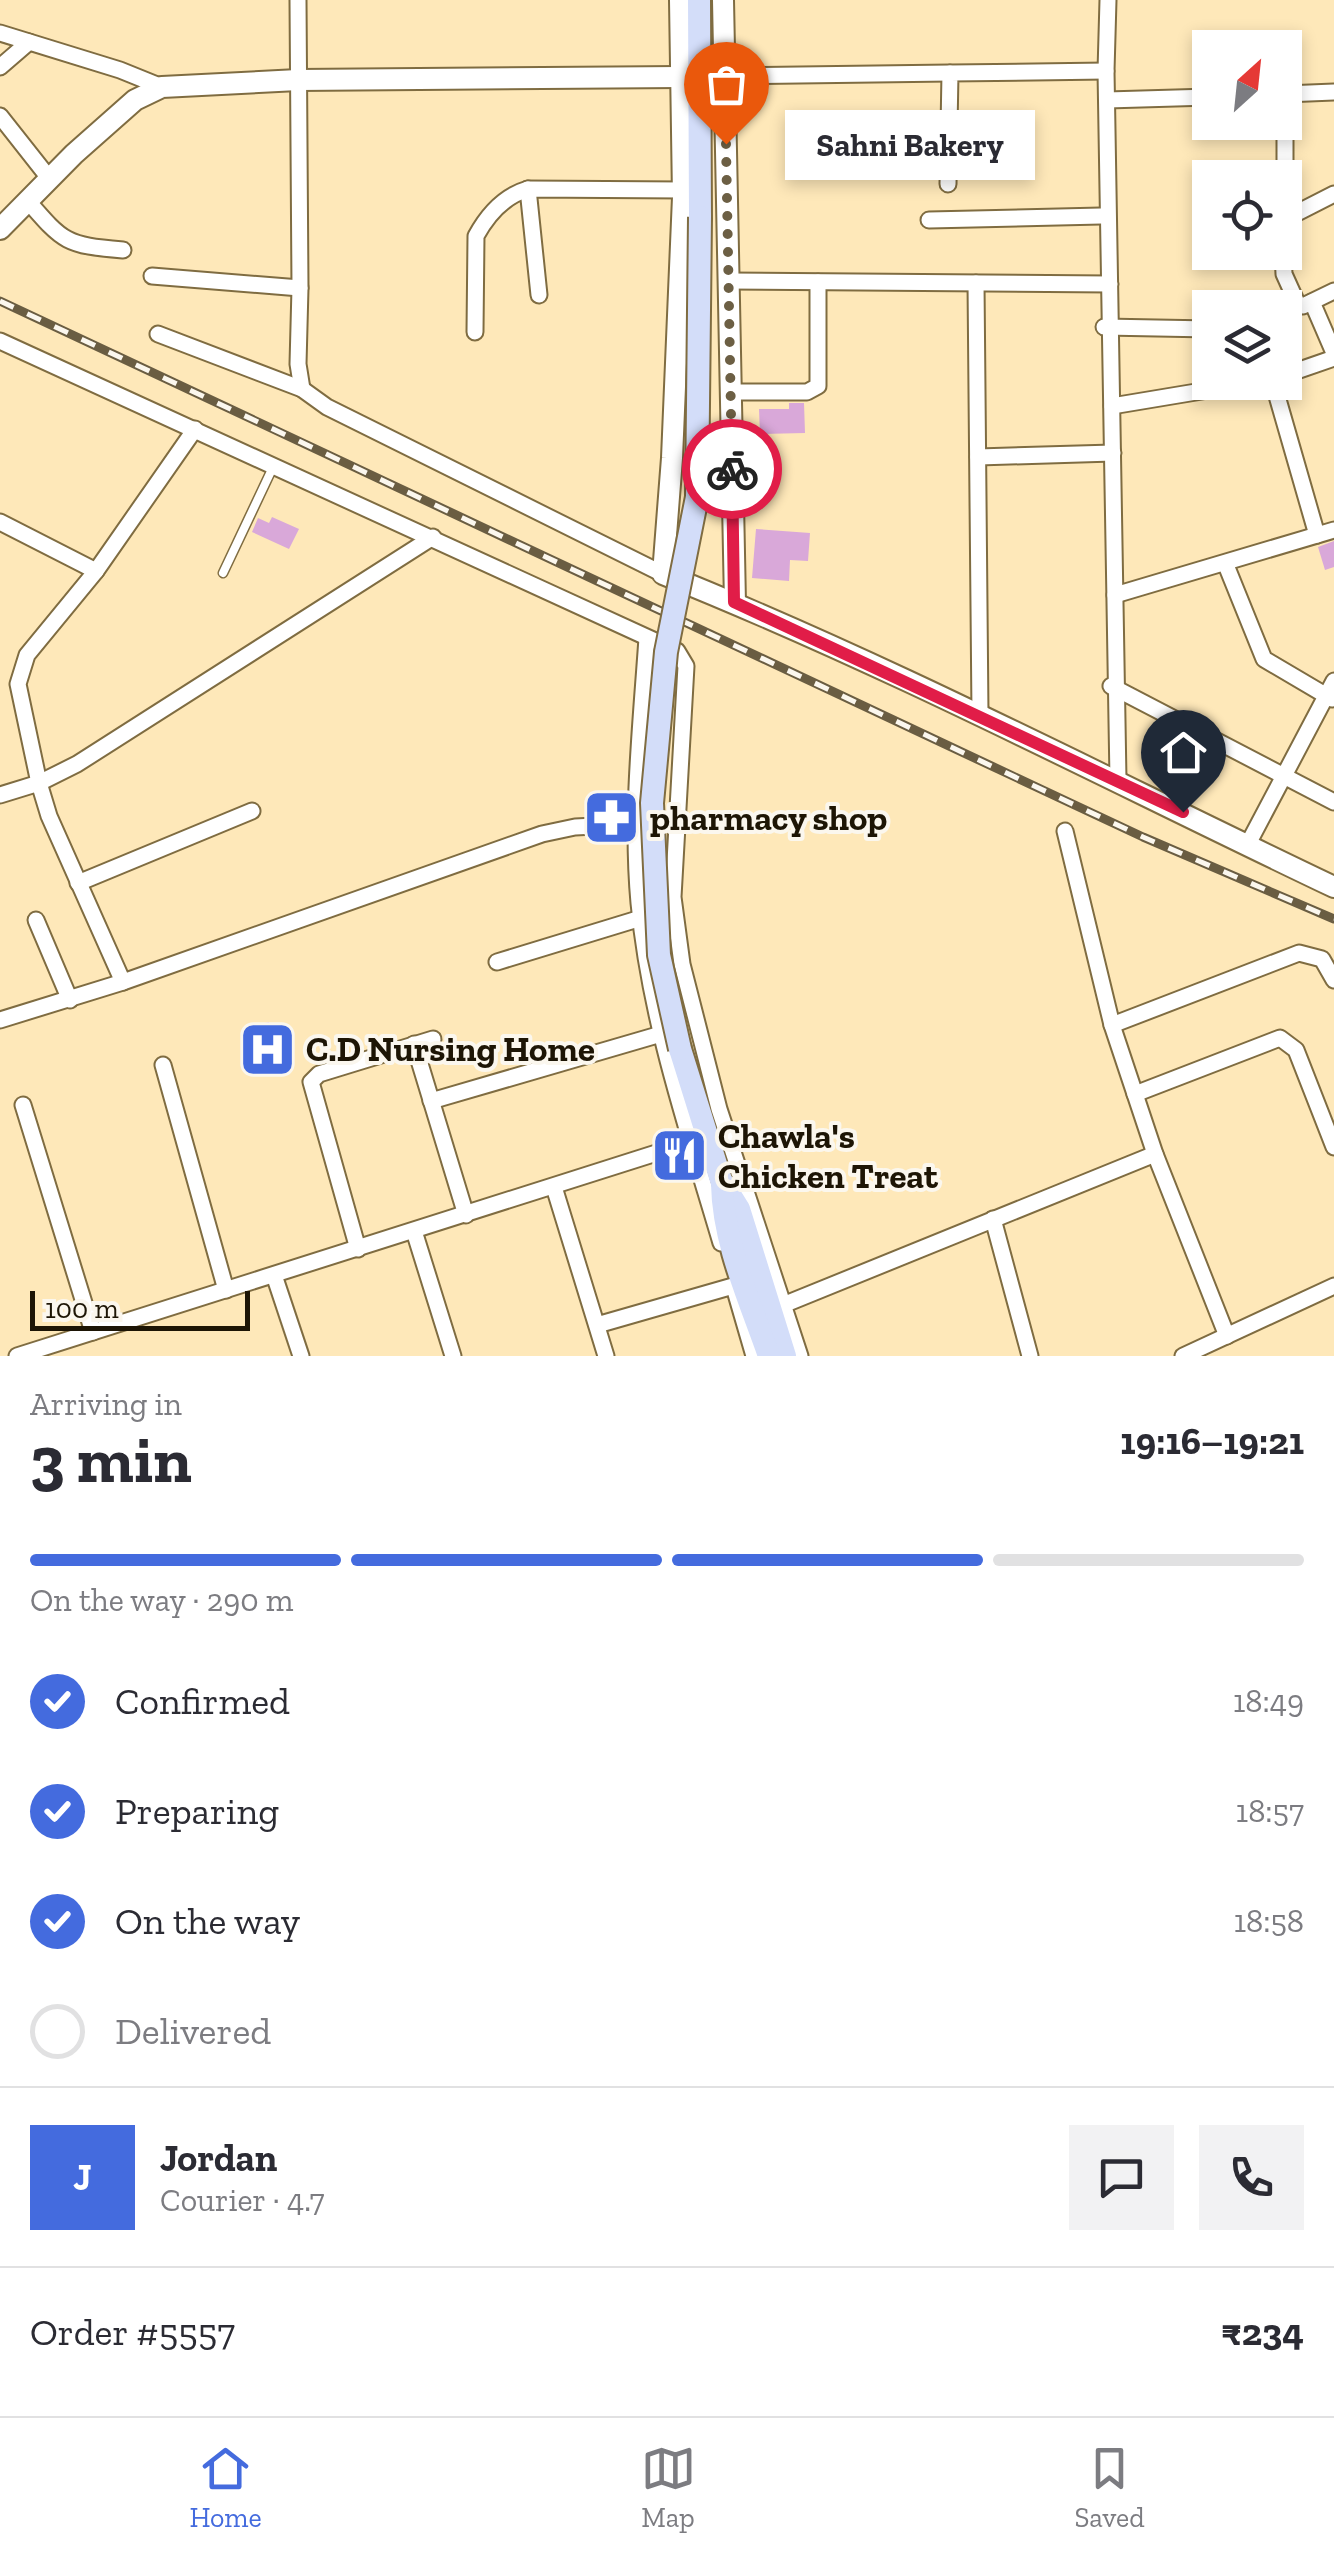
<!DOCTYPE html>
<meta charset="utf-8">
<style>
body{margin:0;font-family:"Zilla Slab",serif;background:#f2f2f3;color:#2b2b33;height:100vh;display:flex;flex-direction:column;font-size:38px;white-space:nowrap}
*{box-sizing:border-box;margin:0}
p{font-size:32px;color:#7c7c81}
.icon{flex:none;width:55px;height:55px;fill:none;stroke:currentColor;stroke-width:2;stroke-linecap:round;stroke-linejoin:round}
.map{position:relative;height:1356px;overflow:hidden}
.panel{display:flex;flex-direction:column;background:#fff;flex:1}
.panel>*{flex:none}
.needle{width:65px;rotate:27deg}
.tools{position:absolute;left:1192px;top:30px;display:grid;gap:20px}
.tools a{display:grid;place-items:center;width:110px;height:110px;border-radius:0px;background:#fff;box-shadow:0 5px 15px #0003;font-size:50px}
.scale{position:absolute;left:30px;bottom:25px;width:220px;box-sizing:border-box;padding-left:10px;border:5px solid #1d1505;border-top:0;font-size:28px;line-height:35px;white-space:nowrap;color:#1d1505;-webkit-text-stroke:8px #fbf7ee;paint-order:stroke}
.pin{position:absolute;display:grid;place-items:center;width:85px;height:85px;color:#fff;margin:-102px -42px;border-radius:50% 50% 50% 0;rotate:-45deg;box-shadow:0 0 10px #0007}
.pin .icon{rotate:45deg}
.courier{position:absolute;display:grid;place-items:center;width:100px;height:100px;margin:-50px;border:8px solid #e11d48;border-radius:50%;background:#fff;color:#222;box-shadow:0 2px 12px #0007}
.bubble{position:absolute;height:70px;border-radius:0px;background:#fff;box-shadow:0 5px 15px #0003;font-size:32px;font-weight:800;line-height:70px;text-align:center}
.overview em{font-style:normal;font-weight:800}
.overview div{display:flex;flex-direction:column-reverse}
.overview{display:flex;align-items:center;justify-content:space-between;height:170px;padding:0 30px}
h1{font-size:65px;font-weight:800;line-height:75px}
.bar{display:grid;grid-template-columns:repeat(4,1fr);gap:15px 10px;align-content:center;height:120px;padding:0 30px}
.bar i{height:12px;border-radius:8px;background:#e1e1e2}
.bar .on{background:#446bde}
.bar p{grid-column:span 4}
.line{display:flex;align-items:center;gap:25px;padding:0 30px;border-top:2px solid #e1e1e2}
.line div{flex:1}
.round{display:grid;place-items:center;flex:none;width:105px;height:105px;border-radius:0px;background:#f2f2f3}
ol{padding:0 30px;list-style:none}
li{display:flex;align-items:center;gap:30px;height:110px}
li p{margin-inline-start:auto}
li .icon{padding:10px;border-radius:50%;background:#446bde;color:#fff;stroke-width:4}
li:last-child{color:#7c7c81}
li i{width:55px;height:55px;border:5px solid #e1e1e2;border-radius:50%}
.menu{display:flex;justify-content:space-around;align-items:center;height:140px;border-top:2px solid #e1e1e2;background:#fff;font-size:28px;color:#7c7c81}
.menu a{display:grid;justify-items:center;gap:5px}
.menu .on{color:#446bde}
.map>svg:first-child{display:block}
.building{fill:#d9a8d9}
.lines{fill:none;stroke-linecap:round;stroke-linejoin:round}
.service-casing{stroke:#7f6c41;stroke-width:11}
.minor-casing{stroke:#7f6c41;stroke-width:19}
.tertiary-casing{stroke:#7f6c41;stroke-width:24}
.secondary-casing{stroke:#7f6c41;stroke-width:26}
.service{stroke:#fff;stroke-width:8}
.minor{stroke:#fff;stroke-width:15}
.tertiary{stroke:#fff;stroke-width:20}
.secondary{stroke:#d3ddf9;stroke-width:22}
.rail-casing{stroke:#6a5d42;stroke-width:9}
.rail{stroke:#fbf7ee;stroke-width:5;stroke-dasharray:15;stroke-linecap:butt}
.secondary-bridge-casing{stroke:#7f6c41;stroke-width:26;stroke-linecap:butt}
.secondary-bridge{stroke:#d3ddf9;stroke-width:22}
.done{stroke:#6c5f44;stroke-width:10;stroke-dasharray:0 18}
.route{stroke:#e11d48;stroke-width:12}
.labels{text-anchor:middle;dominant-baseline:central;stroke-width:8;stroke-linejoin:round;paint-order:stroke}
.poi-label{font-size:35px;font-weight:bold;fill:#1d1505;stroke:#fbf7ee;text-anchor:start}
</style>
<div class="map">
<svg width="1334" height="1356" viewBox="0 0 1334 1356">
<rect width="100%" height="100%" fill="#fee8b9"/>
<g class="building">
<polygon points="789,403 804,403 805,433 760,434 759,409 789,409"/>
<polygon points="272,517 299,529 289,549 252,532 258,518 269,523"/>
<polygon points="756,529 810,533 808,561 790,560 789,581 752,578"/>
<polygon points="1334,541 1334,567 1325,570 1318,547"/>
<polygon points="269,1022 275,1046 284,1043 287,1059 258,1066 248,1027"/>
</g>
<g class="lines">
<defs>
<polyline id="service" points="223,573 274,465"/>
<g id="minor">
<polyline points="298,0 300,288 298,364 302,389"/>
<polyline points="1108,0 1106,71 1118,780"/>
<polyline points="0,33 120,70 162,87"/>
<polyline points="0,67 29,42"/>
<polyline points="724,76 950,73"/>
<polyline points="1107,100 1210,97"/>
<polyline points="1285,111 1285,94 1334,92"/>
<polyline points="0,116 49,178"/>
<polyline points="1285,178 1285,122"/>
<polyline points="948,184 950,73 1106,71"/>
<polyline points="528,189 539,295"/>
<path d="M27,200C64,243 66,245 123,250"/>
<polyline points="1285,219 1334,194"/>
<polyline points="929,220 1101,216"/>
<polyline points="1283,252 1284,274 1298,305 1303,306 1334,291"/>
<polyline points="152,276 300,288"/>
<polyline points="728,281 1110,284"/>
<polyline points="976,283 980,714"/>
<polyline points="1312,302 1334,353"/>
<polyline points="1104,327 1210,329"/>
<path d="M475,332L476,236C488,214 504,196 528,189L683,190"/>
<polyline points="158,334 302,389 327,407 663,574"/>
<polyline points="0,341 677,651 686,666 673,897 682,964 719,1109 800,1356"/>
<polyline points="1285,375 1334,358"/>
<polyline points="1273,382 1317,535"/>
<polyline points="730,392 807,392 818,386 818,282"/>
<polyline points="1112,406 1256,382"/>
<polyline points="978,457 1113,453"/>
<polyline points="0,522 96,571"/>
<polyline points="1226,565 1264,659 1332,699"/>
<polyline points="1115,595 1334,530"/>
<path d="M647,638C641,726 631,815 639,903C650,1020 688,1131 721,1243"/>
<polyline points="1111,686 1334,802"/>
<polyline points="0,795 39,783 77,764 433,537"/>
<polyline points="1065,831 1112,1025 1155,1154 1227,1336"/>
<polyline points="1248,844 1334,681"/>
<polyline points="78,883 252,811"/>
<polyline points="36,920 70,1000"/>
<polyline points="497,962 641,918"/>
<polyline points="123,982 49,816 39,783 18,684 27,655 96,571 195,429"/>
<polyline points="0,1020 123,982 542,834 575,827 635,824"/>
<polyline points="1112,1025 1299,953 1322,959 1334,980"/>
<polyline points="414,1044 466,1215"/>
<polyline points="163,1065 226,1290"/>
<polyline points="1135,1094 1280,1038 1296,1050 1334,1147"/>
<polyline points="431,1101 661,1034"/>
<polyline points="23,1105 93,1332"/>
<polyline points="554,1187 606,1356"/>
<polyline points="993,1219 1030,1356"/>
<polyline points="414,1231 453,1356"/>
<polyline points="358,1249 311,1082 319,1074 433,1039"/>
<polyline points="274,1275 301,1356"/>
<polyline points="736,1294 754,1356"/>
<polyline points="783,1305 1155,1154"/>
<polyline points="597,1325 733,1286"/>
<polyline points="17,1356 691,1142"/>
<polyline points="1183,1356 1334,1286"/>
</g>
<g id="tertiary">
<path d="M680,0L683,197L672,458L663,574C892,666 1111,781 1334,887"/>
<polyline points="723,0 735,603"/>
<polyline points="0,229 74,154 135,100 162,87 298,80 681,77"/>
</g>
<g id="secondary">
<polyline points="699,0 700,217"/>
<polyline points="680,1049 721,1180 739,1209 785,1356"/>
<path d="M722,1184C723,1243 750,1301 769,1356"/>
</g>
</defs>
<use href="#service" class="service-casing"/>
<use href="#minor" class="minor-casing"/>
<use href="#tertiary" class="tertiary-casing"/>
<use href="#secondary" class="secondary-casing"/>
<use href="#service" class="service"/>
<use href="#minor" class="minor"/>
<use href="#tertiary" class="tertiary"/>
<use href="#secondary" class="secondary"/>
<defs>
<polyline id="rail" points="0,301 1143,837 1334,919"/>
</defs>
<use href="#rail" class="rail-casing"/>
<use href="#rail" class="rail"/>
<defs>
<polyline id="secondary-bridge" points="680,1049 659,955 652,803 666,652 697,497 700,217"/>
</defs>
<use href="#secondary-bridge" class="secondary-bridge-casing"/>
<use href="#secondary-bridge" class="secondary-bridge"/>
</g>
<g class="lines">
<polyline class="done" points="726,144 732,469"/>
<polyline class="route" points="732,469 734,602 1183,812"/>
</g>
<defs>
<symbol id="pharmacy-square" viewBox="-11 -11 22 22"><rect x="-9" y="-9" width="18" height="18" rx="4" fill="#446bde" stroke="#fbf7ee"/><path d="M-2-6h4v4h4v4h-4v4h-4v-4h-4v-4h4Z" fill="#fff"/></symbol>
<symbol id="hospital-square" viewBox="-11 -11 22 22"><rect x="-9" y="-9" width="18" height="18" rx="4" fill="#446bde" stroke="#fbf7ee"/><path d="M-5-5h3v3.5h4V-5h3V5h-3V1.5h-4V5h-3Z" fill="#fff"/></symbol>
<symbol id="restaurant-square" viewBox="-11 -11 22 22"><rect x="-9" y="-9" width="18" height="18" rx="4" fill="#446bde" stroke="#fbf7ee"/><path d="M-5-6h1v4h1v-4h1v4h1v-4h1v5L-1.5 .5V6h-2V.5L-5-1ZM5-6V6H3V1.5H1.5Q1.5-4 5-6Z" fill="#fff"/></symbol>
</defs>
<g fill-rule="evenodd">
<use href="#pharmacy-square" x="580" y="786" width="63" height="63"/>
<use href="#hospital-square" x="236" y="1018" width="63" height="63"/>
<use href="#restaurant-square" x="648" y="1124" width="63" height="63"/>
</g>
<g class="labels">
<g class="poi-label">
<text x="650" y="818">pharmacy shop</text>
<text x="306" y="1049">C.D Nursing Home</text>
<text x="718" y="1136">Chawla's<tspan x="718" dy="40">Chicken Treat</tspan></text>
</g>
</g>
</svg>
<div class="tools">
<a><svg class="needle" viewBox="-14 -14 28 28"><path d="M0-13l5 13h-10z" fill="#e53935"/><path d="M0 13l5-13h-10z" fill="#7c7c81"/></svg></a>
<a><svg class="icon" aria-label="locate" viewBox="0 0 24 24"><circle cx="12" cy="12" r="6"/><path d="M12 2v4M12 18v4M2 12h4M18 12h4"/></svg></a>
<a><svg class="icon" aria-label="layers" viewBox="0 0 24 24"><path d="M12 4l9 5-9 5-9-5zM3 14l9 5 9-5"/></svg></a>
</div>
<div class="scale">100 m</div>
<div class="pin" style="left:726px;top:144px;background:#ea580c"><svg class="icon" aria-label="bag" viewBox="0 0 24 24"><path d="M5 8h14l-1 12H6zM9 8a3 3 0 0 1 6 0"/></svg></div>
<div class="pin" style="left:1183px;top:812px;background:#1f2937"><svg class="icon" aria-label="home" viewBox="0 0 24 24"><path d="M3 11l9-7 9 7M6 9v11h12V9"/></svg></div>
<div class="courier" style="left:732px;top:469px"><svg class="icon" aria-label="bike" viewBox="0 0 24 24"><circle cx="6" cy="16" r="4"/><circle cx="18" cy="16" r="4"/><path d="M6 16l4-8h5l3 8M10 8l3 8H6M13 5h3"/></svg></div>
<div class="bubble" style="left:785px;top:110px;width:250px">Sahni Bakery</div>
</div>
<section class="panel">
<div class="overview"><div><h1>3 min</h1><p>Arriving in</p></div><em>19:16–19:21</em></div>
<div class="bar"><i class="on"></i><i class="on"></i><i class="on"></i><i></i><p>On the way · 290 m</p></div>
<ol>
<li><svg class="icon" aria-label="check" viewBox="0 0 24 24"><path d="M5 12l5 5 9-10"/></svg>Confirmed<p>18:49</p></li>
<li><svg class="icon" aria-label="check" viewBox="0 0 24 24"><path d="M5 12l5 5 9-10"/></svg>Preparing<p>18:57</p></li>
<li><svg class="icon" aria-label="check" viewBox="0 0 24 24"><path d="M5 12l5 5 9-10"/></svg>On the way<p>18:58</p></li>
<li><i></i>Delivered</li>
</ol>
<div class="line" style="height:180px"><b class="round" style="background:#446bde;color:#fff">J</b><div><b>Jordan</b><p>Courier · 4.7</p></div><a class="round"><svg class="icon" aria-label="chat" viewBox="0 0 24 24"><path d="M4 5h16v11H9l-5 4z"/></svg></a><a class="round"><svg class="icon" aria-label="phone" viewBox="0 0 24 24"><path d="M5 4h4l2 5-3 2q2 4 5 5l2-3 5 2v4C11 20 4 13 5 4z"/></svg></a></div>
<div class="line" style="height:130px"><div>Order #5557</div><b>₹234</b></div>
</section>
<nav class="menu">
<a class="on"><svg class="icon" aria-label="home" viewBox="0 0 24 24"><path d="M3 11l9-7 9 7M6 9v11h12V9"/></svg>Home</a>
<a><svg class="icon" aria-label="map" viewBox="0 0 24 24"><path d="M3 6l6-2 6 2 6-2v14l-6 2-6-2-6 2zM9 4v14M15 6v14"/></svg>Map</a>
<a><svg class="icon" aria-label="saved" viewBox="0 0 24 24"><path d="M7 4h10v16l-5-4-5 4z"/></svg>Saved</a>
</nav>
